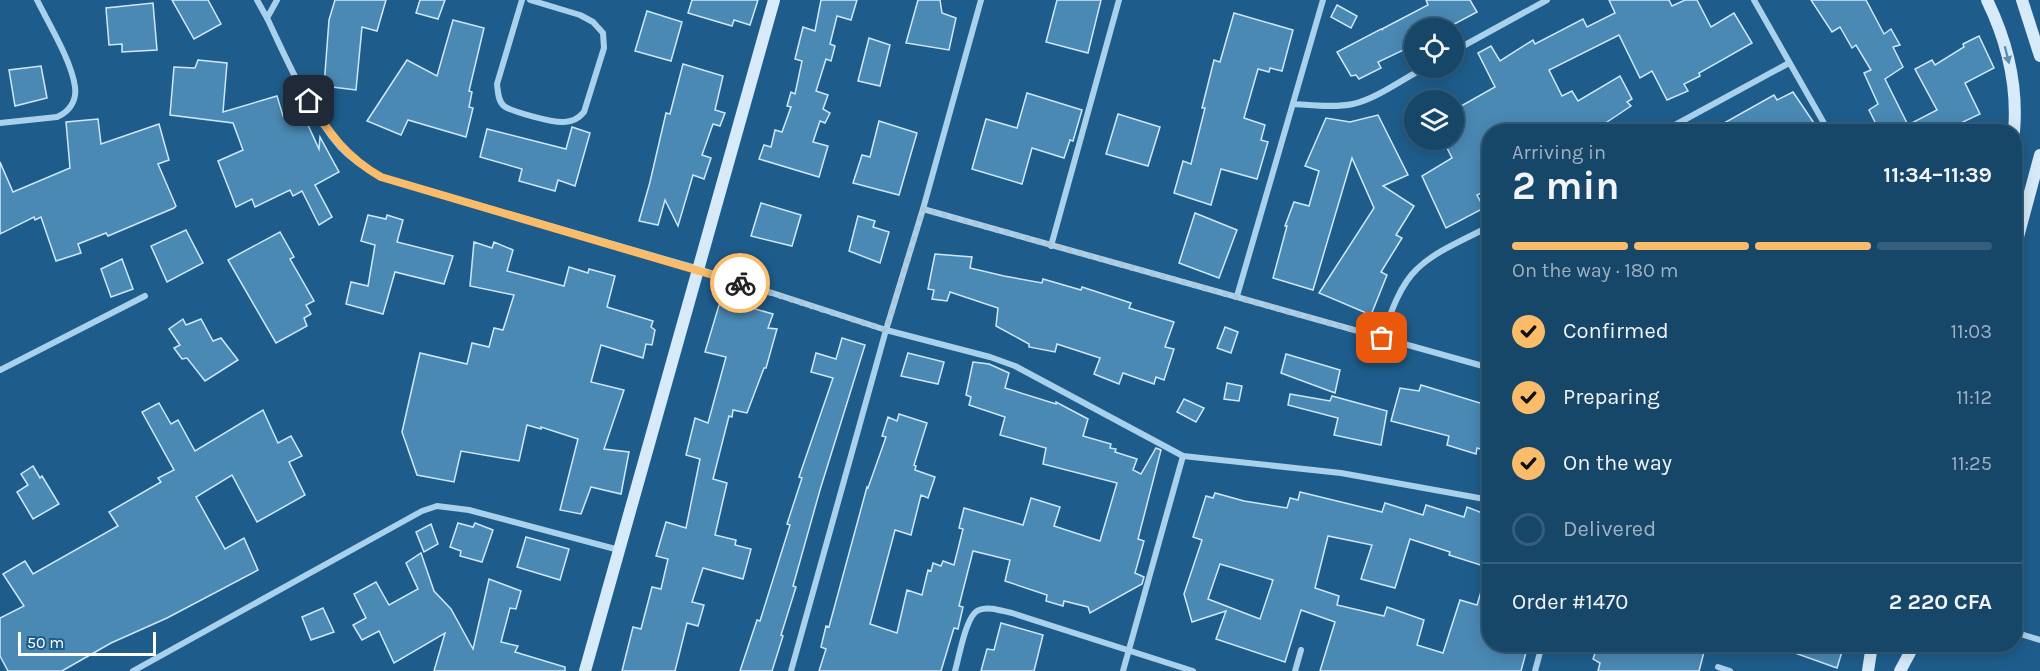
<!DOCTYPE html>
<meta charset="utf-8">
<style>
body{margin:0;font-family:Karla,sans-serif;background:#235071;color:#f1f3f6;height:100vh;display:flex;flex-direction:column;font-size:22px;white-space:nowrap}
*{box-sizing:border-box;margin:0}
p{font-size:20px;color:#9eb1c0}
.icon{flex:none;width:33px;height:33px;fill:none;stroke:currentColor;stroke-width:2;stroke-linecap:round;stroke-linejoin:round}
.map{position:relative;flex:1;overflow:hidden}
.drawer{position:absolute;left:1482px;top:124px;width:540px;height:528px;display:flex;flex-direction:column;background:#164668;border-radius:24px;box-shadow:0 3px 15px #0003,0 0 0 2px #355e7c}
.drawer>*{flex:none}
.buttons{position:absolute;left:1404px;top:18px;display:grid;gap:12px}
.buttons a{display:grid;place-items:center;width:60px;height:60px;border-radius:50%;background:#164668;box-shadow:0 3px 15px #0003,0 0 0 2px #355e7c;font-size:30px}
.scale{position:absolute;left:18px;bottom:15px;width:138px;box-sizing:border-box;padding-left:6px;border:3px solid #fff;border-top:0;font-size:16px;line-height:21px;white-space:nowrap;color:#fff;-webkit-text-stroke:4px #1e5d8b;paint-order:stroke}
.pin{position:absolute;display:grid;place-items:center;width:51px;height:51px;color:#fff;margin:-26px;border-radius:12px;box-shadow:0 3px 9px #0006}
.courier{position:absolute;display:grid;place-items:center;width:60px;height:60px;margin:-30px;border:4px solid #fbbc69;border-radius:50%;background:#fff;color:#222;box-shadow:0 2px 8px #0007}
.headline em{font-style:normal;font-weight:700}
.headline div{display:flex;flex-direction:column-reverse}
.headline{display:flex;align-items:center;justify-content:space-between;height:102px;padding:0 30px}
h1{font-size:39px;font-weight:700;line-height:45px}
.bar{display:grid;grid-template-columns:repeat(4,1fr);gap:9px 6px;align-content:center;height:72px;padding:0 30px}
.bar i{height:8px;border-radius:4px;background:#355e7c}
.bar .current{background:#fbbc69}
.bar p{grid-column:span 4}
.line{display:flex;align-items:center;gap:15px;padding:0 30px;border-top:2px solid #355e7c}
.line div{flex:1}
ol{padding:0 30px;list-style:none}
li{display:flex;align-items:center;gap:18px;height:66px}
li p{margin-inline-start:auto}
li .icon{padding:6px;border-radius:50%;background:#fbbc69;color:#111;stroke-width:4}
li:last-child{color:#9eb1c0}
li i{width:33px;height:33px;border:3px solid #355e7c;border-radius:50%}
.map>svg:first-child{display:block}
.building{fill:#4a89b4;stroke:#cfe8f9;stroke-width:1.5;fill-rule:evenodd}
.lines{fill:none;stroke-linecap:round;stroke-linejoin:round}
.street{stroke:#aad1ec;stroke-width:6}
.secondary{stroke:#d6eaf9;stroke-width:12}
.oneway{fill:#5e8eb2}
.done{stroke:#b0c6d6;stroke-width:6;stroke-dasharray:0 10.8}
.route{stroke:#fbbc69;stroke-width:8}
</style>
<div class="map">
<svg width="2040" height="671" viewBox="0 0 2040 671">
<rect width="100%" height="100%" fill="#1e5d8b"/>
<g class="building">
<polygon points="172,0 208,0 221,24 194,39"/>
<polygon points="335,0 386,0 377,31 362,27 356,90 324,86 329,20"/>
<polygon points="420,0 445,0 438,19 416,13"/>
<polygon points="692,0 758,0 750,25 734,20 732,26 688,13"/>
<polygon points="821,0 857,0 851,20 837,16 830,44 835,46 831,61 826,59 816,91 828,95 823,109 830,113 825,123 820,121 813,142 828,146 819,177 759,159 764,145 771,147 775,130 782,132 791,107 787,106 791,92 795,94 802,61 795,59 803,27 815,31"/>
<polygon points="918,0 940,0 942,13 956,18 949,50 906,43"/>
<polygon points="1057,0 1101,0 1088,53 1046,42"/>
<polygon points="1426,0 1470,0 1477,12 1447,28 1414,28 1414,45 1378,62 1381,68 1359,79 1356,75 1351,76 1337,52 1381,29 1383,30 1382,29 1428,5"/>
<polygon points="1609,0 1669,0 1672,6 1685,0 1697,0 1711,27 1734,13 1752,43 1699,73 1700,76 1684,84 1688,91 1667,100 1652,71 1640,78 1619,35 1549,70 1562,96 1572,91 1578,101 1620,76 1632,99 1627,102 1631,106 1592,132 1490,132 1490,189 1477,195 1484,208 1446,228 1422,176 1452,158 1443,140 1454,140 1454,110 1495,87 1478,53 1491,46 1500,61 1533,40 1535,44 1583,19 1587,27 1615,13"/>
<polygon points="1811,0 1866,0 1884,34 1891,29 1900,45 1893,47 1903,67 1885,79 1908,125 1937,110 1915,69 1932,60 1935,65 1964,47 1963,44 1979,36 1994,68 1965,83 1980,114 1942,132 1880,132 1869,110 1878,104 1864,73 1871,70 1856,45 1852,48 1840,27 1832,32"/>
<polygon points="153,3 157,50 122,52 122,44 109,45 106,8"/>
<polygon points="1337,5 1357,16 1351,28 1331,17"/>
<polygon points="647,11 682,22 671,61 635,51"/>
<polygon points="1234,13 1293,30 1282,71 1270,68 1269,72 1258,69 1244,118 1265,125 1261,140 1268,142 1257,179 1221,169 1211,205 1174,193 1183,161 1191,164 1205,108 1202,108 1214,60 1220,62"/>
<polygon points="453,20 484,28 469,91 472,92 469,107 473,108 466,137 408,120 401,135 367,121 407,60 437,76"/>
<polygon points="869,38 890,45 880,86 858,81"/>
<polygon points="198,60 227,63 223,112 277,96 283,116 301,110 319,149 320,137 339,172 315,185 332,217 319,225 302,191 293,196 290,190 255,207 252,199 236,207 218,161 243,150 233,123 170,115 174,67 195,68"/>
<polygon points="683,64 723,76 715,110 725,113 720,126 713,124 702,155 711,158 704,179 693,175 678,226 665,200 658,225 639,221 650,182 666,113 670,114"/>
<polygon points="41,66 47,98 15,106 9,70"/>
<polygon points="1793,92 1820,132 1708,132 1774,95 1777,100"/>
<polygon points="1027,93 1082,110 1073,141 1070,140 1064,158 1032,148 1022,184 972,169 986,119 1017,128"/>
<polygon points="1118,114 1160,127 1148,166 1106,154"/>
<polygon points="1378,115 1408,175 1383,186 1414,206 1396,235 1402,238 1381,272 1387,275 1371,315 1319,293 1374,208 1352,158 1313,290 1273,278 1287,226 1285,226 1294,202 1309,206 1319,171 1305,166 1326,118 1350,122"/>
<polygon points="98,119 101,144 159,124 169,160 158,164 176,206 174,208 108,236 106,233 78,244 81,253 56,261 41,217 35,220 34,217 0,234 0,162 13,192 70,168 66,122"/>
<polygon points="879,121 917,133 899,195 853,183 862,155 870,157"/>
<polygon points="572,127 590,133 575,186 558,180 555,191 519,181 522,169 480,157 487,129 566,149"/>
<polygon points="761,203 801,215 792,246 751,236"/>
<polygon points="1195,213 1237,230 1219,278 1179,263"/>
<polygon points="368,215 386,219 387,215 403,220 397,242 453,256 444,284 395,272 383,314 346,304 351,282 368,286 375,245 361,241"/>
<polygon points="858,216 875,221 873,227 889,232 880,263 849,251"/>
<polygon points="186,230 203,263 167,282 151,246"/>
<polygon points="280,232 294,257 290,259 314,301 306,305 311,314 304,318 307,326 276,343 228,260"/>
<polygon points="474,242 492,248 494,242 513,250 507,271 564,286 569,267 588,273 589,269 615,276 607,307 653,321 651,327 655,330 652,345 646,344 643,358 601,345 591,382 624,390 604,449 629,452 621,494 591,487 581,514 560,510 578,439 541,427 541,429 527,425 519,461 461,451 454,482 417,475 402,432 420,353 467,364 472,343 489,347 494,328 503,330 514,295 470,286"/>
<polygon points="935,254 972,257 970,268 1004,276 1042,283 1043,279 1081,290 1082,287 1131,303 1129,308 1174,322 1165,347 1174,349 1164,380 1156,377 1154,384 1123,373 1119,384 1094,374 1100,358 1057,344 1055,352 1029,347 1029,344 996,326 998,308 950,292 947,301 932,299 934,290 928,289"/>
<polygon points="122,259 133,289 111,297 101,269"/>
<polygon points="731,302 773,314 768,328 777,329 766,368 764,368 747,413 733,410 732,417 729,416 713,479 727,483 715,535 736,540 735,545 751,549 743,579 703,568 692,602 704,605 698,626 687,623 675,671 622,671 633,627 641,629 652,587 661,589 668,559 656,556 666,522 686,528 700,459 686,455 695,418 708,423 726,357 705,352 719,305 729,307"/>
<polygon points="183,319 186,325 201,319 213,341 221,338 238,360 205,381 187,358 182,359 174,348 180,345 169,329"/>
<polygon points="1225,327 1238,332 1231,353 1217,348"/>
<polygon points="842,338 865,345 820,490 793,586 796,587 781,635 783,636 772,671 740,671 757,620 760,621 790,525 787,524 802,478 799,477 833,378 811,372 816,353 836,359"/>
<polygon points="908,353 944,362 938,384 901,376"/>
<polygon points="1286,354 1340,370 1335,393 1281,373"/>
<polygon points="973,362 989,364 1009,373 1005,388 1056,404 1056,402 1088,419 1083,436 1111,444 1110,448 1116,449 1115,452 1137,459 1133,470 1141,474 1156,448 1161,450 1138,539 1144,541 1135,573 1144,577 1142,584 1090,613 1088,607 1064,601 1063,606 1046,601 1047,595 1005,581 1010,560 973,551 959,606 963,607 958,629 954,628 941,671 819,671 826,649 821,647 826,626 829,627 867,487 868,488 886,437 882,436 888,417 897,421 899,414 927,423 914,465 916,466 915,470 935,477 928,498 921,495 911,535 895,530 870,624 897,633 907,590 922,595 928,570 931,571 933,563 941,566 943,561 954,565 963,529 959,528 964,508 1023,525 1031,498 1060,507 1054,526 1100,541 1117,483 1043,464 1046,448 1000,435 1005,417 969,405 971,397 966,395"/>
<polygon points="1227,383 1242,386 1239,401 1224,399"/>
<polygon points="1421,385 1490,406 1490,452 1477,448 1476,454 1447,445 1449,436 1391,421 1400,388 1419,391"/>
<polygon points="1290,394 1330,401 1332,396 1387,411 1381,445 1334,435 1338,418 1288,405"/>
<polygon points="1184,399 1204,408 1196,422 1177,412"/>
<polygon points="159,403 171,424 178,420 195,451 263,410 278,443 291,436 302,456 289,462 305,495 257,522 232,475 196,497 225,549 244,538 258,570 167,618 111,643 62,671 8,671 0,656 0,618 24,606 3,574 25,561 33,574 118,526 109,512 161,482 158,478 174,470 142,412"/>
<polygon points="33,466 40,478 42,476 59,504 33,519 17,492 28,485 21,474"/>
<path d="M1300,492L1382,512L1385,503L1423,515L1426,505L1464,517L1467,507L1490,516V568L1449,555L1450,552L1410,539L1395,588L1361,579L1372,545L1328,536L1315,588L1339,596L1337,605L1384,616L1387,607L1424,620L1417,645L1443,653L1460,600L1477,605L1486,575H1490V645H1528L1521,671H1320L1335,622L1301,610L1285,662L1216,639L1226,611L1192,622L1184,594L1202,540L1193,537L1206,496L1213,498L1215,493L1244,501L1287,508L1290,498L1298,500ZM1220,564L1273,580L1260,619L1208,599Z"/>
<polygon points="458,523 473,527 475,523 493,530 482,562 460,556 461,551 450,547"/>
<polygon points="431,524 438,544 424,552 416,532"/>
<polygon points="526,537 569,549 560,580 517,567"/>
<polygon points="421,553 434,591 451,609 473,649 489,579 521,591 516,609 510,608 501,642 518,646 515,652 565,667 565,671 434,671 445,633 394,663 379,631 362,640 353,625 366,618 354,594 376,582 389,605 418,589 406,563"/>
<polygon points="323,608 334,632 311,640 302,617"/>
<polygon points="1001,623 1043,635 1034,671 981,671 987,649 994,650"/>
<polygon points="1598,645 1678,645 1704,652 1699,671 1598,671 1600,663 1593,659"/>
<polygon points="1778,645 1844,645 1837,668 1778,647"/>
</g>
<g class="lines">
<g class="street">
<polyline points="257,0 267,18"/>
<path d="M277,0L267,18C288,62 308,110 340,147C352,160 366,169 381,177L699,269L886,330L990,357L1015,366L1183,456L1341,473L1490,500"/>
<path d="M522,0L497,84C498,92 498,101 504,106C512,112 554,123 564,122C573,122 579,118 584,112L604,48L603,33L593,22L580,15L530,0"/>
<polyline points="1754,0 1829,132"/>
<polyline points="1454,51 1547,0"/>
<path d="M1293,104C1312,105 1334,108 1353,104C1376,99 1403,79 1424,68"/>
<path d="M0,123L57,117C69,112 77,101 75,87C72,62 49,24 37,0"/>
<polyline points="1662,132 1789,63"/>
<polyline points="923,209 1490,368"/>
<polyline points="1051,246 1119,0"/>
<polyline points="1237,296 1323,0"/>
<path d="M1382,338C1390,315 1399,286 1417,269C1435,251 1468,238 1490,226"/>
<polyline points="0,370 145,296"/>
<polyline points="2014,632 2040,640"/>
<polyline points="1718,667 1730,671"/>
<polyline points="133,671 422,511 437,506 469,510 619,550"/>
<polyline points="791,671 886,330 923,209 981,0"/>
<path d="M955,671C959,658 966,614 979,610C989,606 1002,611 1012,613L1193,671"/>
<polyline points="1123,671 1183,456"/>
<polyline points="1295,671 1301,650"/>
<polyline points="1535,671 1542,645"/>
</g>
<g class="secondary">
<path d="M1987,0C2007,41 2018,86 2014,132"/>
<polyline points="2022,0 2040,56"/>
<polyline points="2014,252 2040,155"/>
<polyline points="585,671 774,0"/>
<polyline points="1868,671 1872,645"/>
<polyline points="1900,671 1914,645"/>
</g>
</g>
<defs><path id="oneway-solid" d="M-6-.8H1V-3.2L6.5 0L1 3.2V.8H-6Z" transform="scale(1.5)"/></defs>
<use class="oneway" href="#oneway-solid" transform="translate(2007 55) rotate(76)"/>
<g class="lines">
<polyline class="done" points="740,283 886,330 923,209 1382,338"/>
<path class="route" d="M309,101C330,134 346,157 381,177L740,283"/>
</g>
</svg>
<div class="buttons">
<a><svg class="icon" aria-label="locate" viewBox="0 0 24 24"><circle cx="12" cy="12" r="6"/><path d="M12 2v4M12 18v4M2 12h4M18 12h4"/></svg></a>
<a><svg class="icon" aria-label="layers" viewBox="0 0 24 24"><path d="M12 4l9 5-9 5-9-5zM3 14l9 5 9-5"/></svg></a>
</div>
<div class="scale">50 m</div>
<div class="pin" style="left:1382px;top:338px;background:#ea580c"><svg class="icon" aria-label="bag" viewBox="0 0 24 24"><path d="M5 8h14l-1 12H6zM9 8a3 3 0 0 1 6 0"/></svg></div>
<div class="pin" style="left:309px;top:101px;background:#1f2937"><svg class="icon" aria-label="home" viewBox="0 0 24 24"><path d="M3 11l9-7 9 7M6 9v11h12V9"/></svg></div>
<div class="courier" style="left:740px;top:283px"><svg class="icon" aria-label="bike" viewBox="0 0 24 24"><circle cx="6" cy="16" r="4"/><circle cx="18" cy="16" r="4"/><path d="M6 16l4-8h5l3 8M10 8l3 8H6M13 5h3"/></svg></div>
<section class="drawer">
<div class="headline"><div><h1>2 min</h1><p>Arriving in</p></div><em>11:34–11:39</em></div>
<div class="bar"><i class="current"></i><i class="current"></i><i class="current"></i><i></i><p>On the way · 180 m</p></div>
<ol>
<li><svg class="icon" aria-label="check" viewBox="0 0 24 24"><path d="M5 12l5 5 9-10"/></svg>Confirmed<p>11:03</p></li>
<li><svg class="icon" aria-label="check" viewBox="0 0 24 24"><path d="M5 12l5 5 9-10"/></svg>Preparing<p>11:12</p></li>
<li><svg class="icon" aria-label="check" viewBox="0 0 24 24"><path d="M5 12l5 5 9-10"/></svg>On the way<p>11:25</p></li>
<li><i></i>Delivered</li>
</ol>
<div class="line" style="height:78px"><div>Order #1470</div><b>2 220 CFA</b></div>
</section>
</div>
